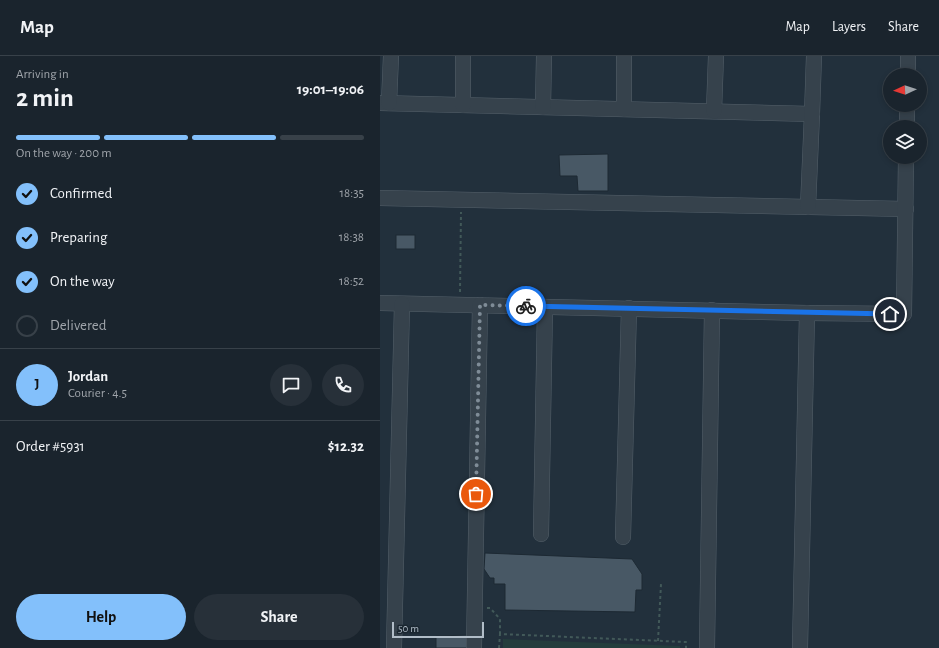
<!DOCTYPE html>
<meta charset="utf-8">
<style>
body{margin:0;font-family:"Alegreya Sans",sans-serif;background:#273039;color:#f1f3f6;height:100vh;display:flex;flex-direction:column;font-size:15px;white-space:nowrap}
*{box-sizing:border-box;margin:0}
p{font-size:13px;color:#9fa4aa}
.icon{flex:none;width:22px;height:22px;fill:none;stroke:currentColor;stroke-width:2;stroke-linecap:round;stroke-linejoin:round}
.map{position:relative;flex:1;overflow:hidden}
.details{display:flex;flex-direction:column;background:#1a242d;width:380px}
.details>*{flex:none}
.needle{width:26px;rotate:267deg}
.buttons{position:absolute;left:503px;top:12px;display:grid;gap:8px}
.buttons a{display:grid;place-items:center;width:44px;height:44px;border-radius:50%;background:#1a242d;box-shadow:0 2px 6px #0003,0 0 0 1px #384149;font-size:20px}
.scale{position:absolute;left:12px;bottom:10px;width:92px;box-sizing:border-box;padding-left:4px;border:2px solid #b1bdc8;border-top:0;font-size:11px;line-height:14px;white-space:nowrap;color:#b1bdc8;-webkit-text-stroke:3px #1b2731;paint-order:stroke}
.pin{position:absolute;display:grid;place-items:center;width:34px;height:34px;color:#fff;margin:-17px;border:2px solid #fff;border-radius:50%;box-shadow:0 1px 4px #0007}
.courier{position:absolute;display:grid;place-items:center;width:40px;height:40px;margin:-20px;border:3px solid #1a73e8;border-radius:50%;background:#fff;color:#222;box-shadow:0 1px 5px #0007}
.headline em{font-style:normal;font-weight:700}
.headline div{display:flex;flex-direction:column-reverse}
.headline{display:flex;align-items:center;justify-content:space-between;height:68px;padding:0 16px}
h1{font-size:26px;font-weight:700;line-height:30px}
.bar{display:grid;grid-template-columns:repeat(4,1fr);gap:6px 4px;align-content:center;height:48px;padding:0 16px}
.bar i{height:5px;border-radius:3px;background:#384149}
.bar .on{background:#83c0fb}
.bar p{grid-column:span 4}
.line{display:flex;align-items:center;gap:10px;padding:0 16px;border-top:1px solid #384149}
.line div{flex:1}
.round{display:grid;place-items:center;flex:none;width:42px;height:42px;border-radius:21px;background:#273039}
ol{padding:0 16px;list-style:none}
li{display:flex;align-items:center;gap:12px;height:44px}
li p{margin-inline-start:auto}
li .icon{padding:4px;border-radius:50%;background:#83c0fb;color:#111;stroke-width:4}
li:last-child{color:#9fa4aa}
li i{width:22px;height:22px;border:2px solid #384149;border-radius:50%}
.cta{display:flex;gap:8px;margin-top:auto;padding:8px 16px}
.cta a{flex:1;height:46px;border-radius:24px;background:#83c0fb;color:#111;font-size:16px;font-weight:700;line-height:46px;text-align:center}
.cta a+a{background:#273039;color:#f1f3f6}
header{display:flex;align-items:center;gap:24px;box-sizing:border-box;height:56px;padding:0 20px;background:#1a242d;border-bottom:1px solid #384149}
header strong{font-size:19px}
nav{display:flex;gap:22px;margin-inline-start:auto;font-size:14px}
main{display:flex;flex:1;min-height:0}
.map>svg:first-child{display:block}
.green{fill:#243d3d}
.building{fill:#485865;stroke:#1d2933}
.lines{fill:none;stroke-linecap:round;stroke-linejoin:round}
.minor-casing{stroke:#54606a;stroke-width:16}
.path{stroke:#425959;stroke-width:2;stroke-dasharray:3 3;stroke-linecap:butt}
.minor{stroke:#36424c;stroke-width:15}
.done{stroke:#7f8c97;stroke-width:4;stroke-dasharray:0 7.2}
.route{stroke:#1a73e8;stroke-width:5}
</style>
<header>
<strong>Map</strong>
<nav><a>Map</a><a>Layers</a><a>Share</a></nav>
</header>
<main>
<section class="details">
<div class="headline"><div><h1>2 min</h1><p>Arriving in</p></div><em>19:01–19:06</em></div>
<div class="bar"><i class="on"></i><i class="on"></i><i class="on"></i><i></i><p>On the way · 200 m</p></div>
<ol>
<li><svg class="icon" aria-label="check" viewBox="0 0 24 24"><path d="M5 12l5 5 9-10"/></svg>Confirmed<p>18:35</p></li>
<li><svg class="icon" aria-label="check" viewBox="0 0 24 24"><path d="M5 12l5 5 9-10"/></svg>Preparing<p>18:38</p></li>
<li><svg class="icon" aria-label="check" viewBox="0 0 24 24"><path d="M5 12l5 5 9-10"/></svg>On the way<p>18:52</p></li>
<li><i></i>Delivered</li>
</ol>
<div class="line" style="height:72px"><b class="round" style="background:#83c0fb;color:#111">J</b><div><b>Jordan</b><p>Courier · 4.5</p></div><a class="round"><svg class="icon" aria-label="chat" viewBox="0 0 24 24"><path d="M4 5h16v11H9l-5 4z"/></svg></a><a class="round"><svg class="icon" aria-label="phone" viewBox="0 0 24 24"><path d="M5 4h4l2 5-3 2q2 4 5 5l2-3 5 2v4C11 20 4 13 5 4z"/></svg></a></div>
<div class="line" style="height:52px"><div>Order #5931</div><b>$12.32</b></div>
<div class="cta"><a>Help</a><a>Share</a></div>
</section>
<div class="map">
<svg width="559" height="592" viewBox="0 0 559 592">
<rect width="100%" height="100%" fill="#22303c"/>
<polygon class="green" points="123,583 300,590 300,592 123,592"/>
<g class="building">
<polygon points="228,98 228,135 198,135 197,120 180,120 179,99"/>
<rect x="16" y="179" width="19" height="14"/>
<polygon points="105,497 252,503 262,518 262,534 256,534 255,556 125,554 125,528 114,528 114,522 110,522 104,513"/>
<polygon points="89,579 89,592 56,592 56,580"/>
</g>
<g class="lines">
<defs>
<g id="minor">
<polyline points="528,19 528,0"/>
<polyline points="0,47 432,58"/>
<polyline points="9,47 11,0"/>
<polyline points="83,49 83,0"/>
<polyline points="163,51 164,0"/>
<polyline points="244,53 244,0"/>
<polyline points="334,55 336,0"/>
<polyline points="527,71 527,49"/>
<polyline points="0,142 526,153"/>
<polyline points="428,151 432,58 434,0"/>
<polyline points="0,247 427,257 524,258 526,101"/>
<polyline points="161,478 165,251"/>
<polyline points="243,481 249,252"/>
<polyline points="14,592 22,248"/>
<polyline points="94,592 100,249"/>
<polyline points="327,592 332,254"/>
<polyline points="420,592 427,257"/>
</g>
</defs>
<use href="#minor" class="minor-casing"/>
<g class="path">
<polyline points="80,236 81,156"/>
<polyline points="107,552 110,552 120,563 120,578"/>
<polyline points="278,585 281,528"/>
<polyline points="119,592 120,578 306,586 306,592"/>
</g>
<use href="#minor" class="minor"/>
</g>
<g class="lines">
<polyline class="done" points="96,438 100,249 146,250"/>
<polyline class="route" points="146,250 510,258"/>
</g>
</svg>
<div class="buttons">
<a><svg class="needle" viewBox="-14 -14 28 28"><path d="M0-13l5 13h-10z" fill="#e53935"/><path d="M0 13l5-13h-10z" fill="#9fa4aa"/></svg></a>
<a><svg class="icon" aria-label="layers" viewBox="0 0 24 24"><path d="M12 4l9 5-9 5-9-5zM3 14l9 5 9-5"/></svg></a>
</div>
<div class="scale">50 m</div>
<div class="pin" style="left:96px;top:438px;background:#ea580c"><svg class="icon" aria-label="bag" viewBox="0 0 24 24"><path d="M5 8h14l-1 12H6zM9 8a3 3 0 0 1 6 0"/></svg></div>
<div class="pin" style="left:510px;top:258px;background:#1f2937"><svg class="icon" aria-label="home" viewBox="0 0 24 24"><path d="M3 11l9-7 9 7M6 9v11h12V9"/></svg></div>
<div class="courier" style="left:146px;top:250px"><svg class="icon" aria-label="bike" viewBox="0 0 24 24"><circle cx="6" cy="16" r="4"/><circle cx="18" cy="16" r="4"/><path d="M6 16l4-8h5l3 8M10 8l3 8H6M13 5h3"/></svg></div>
</div>
</main>
